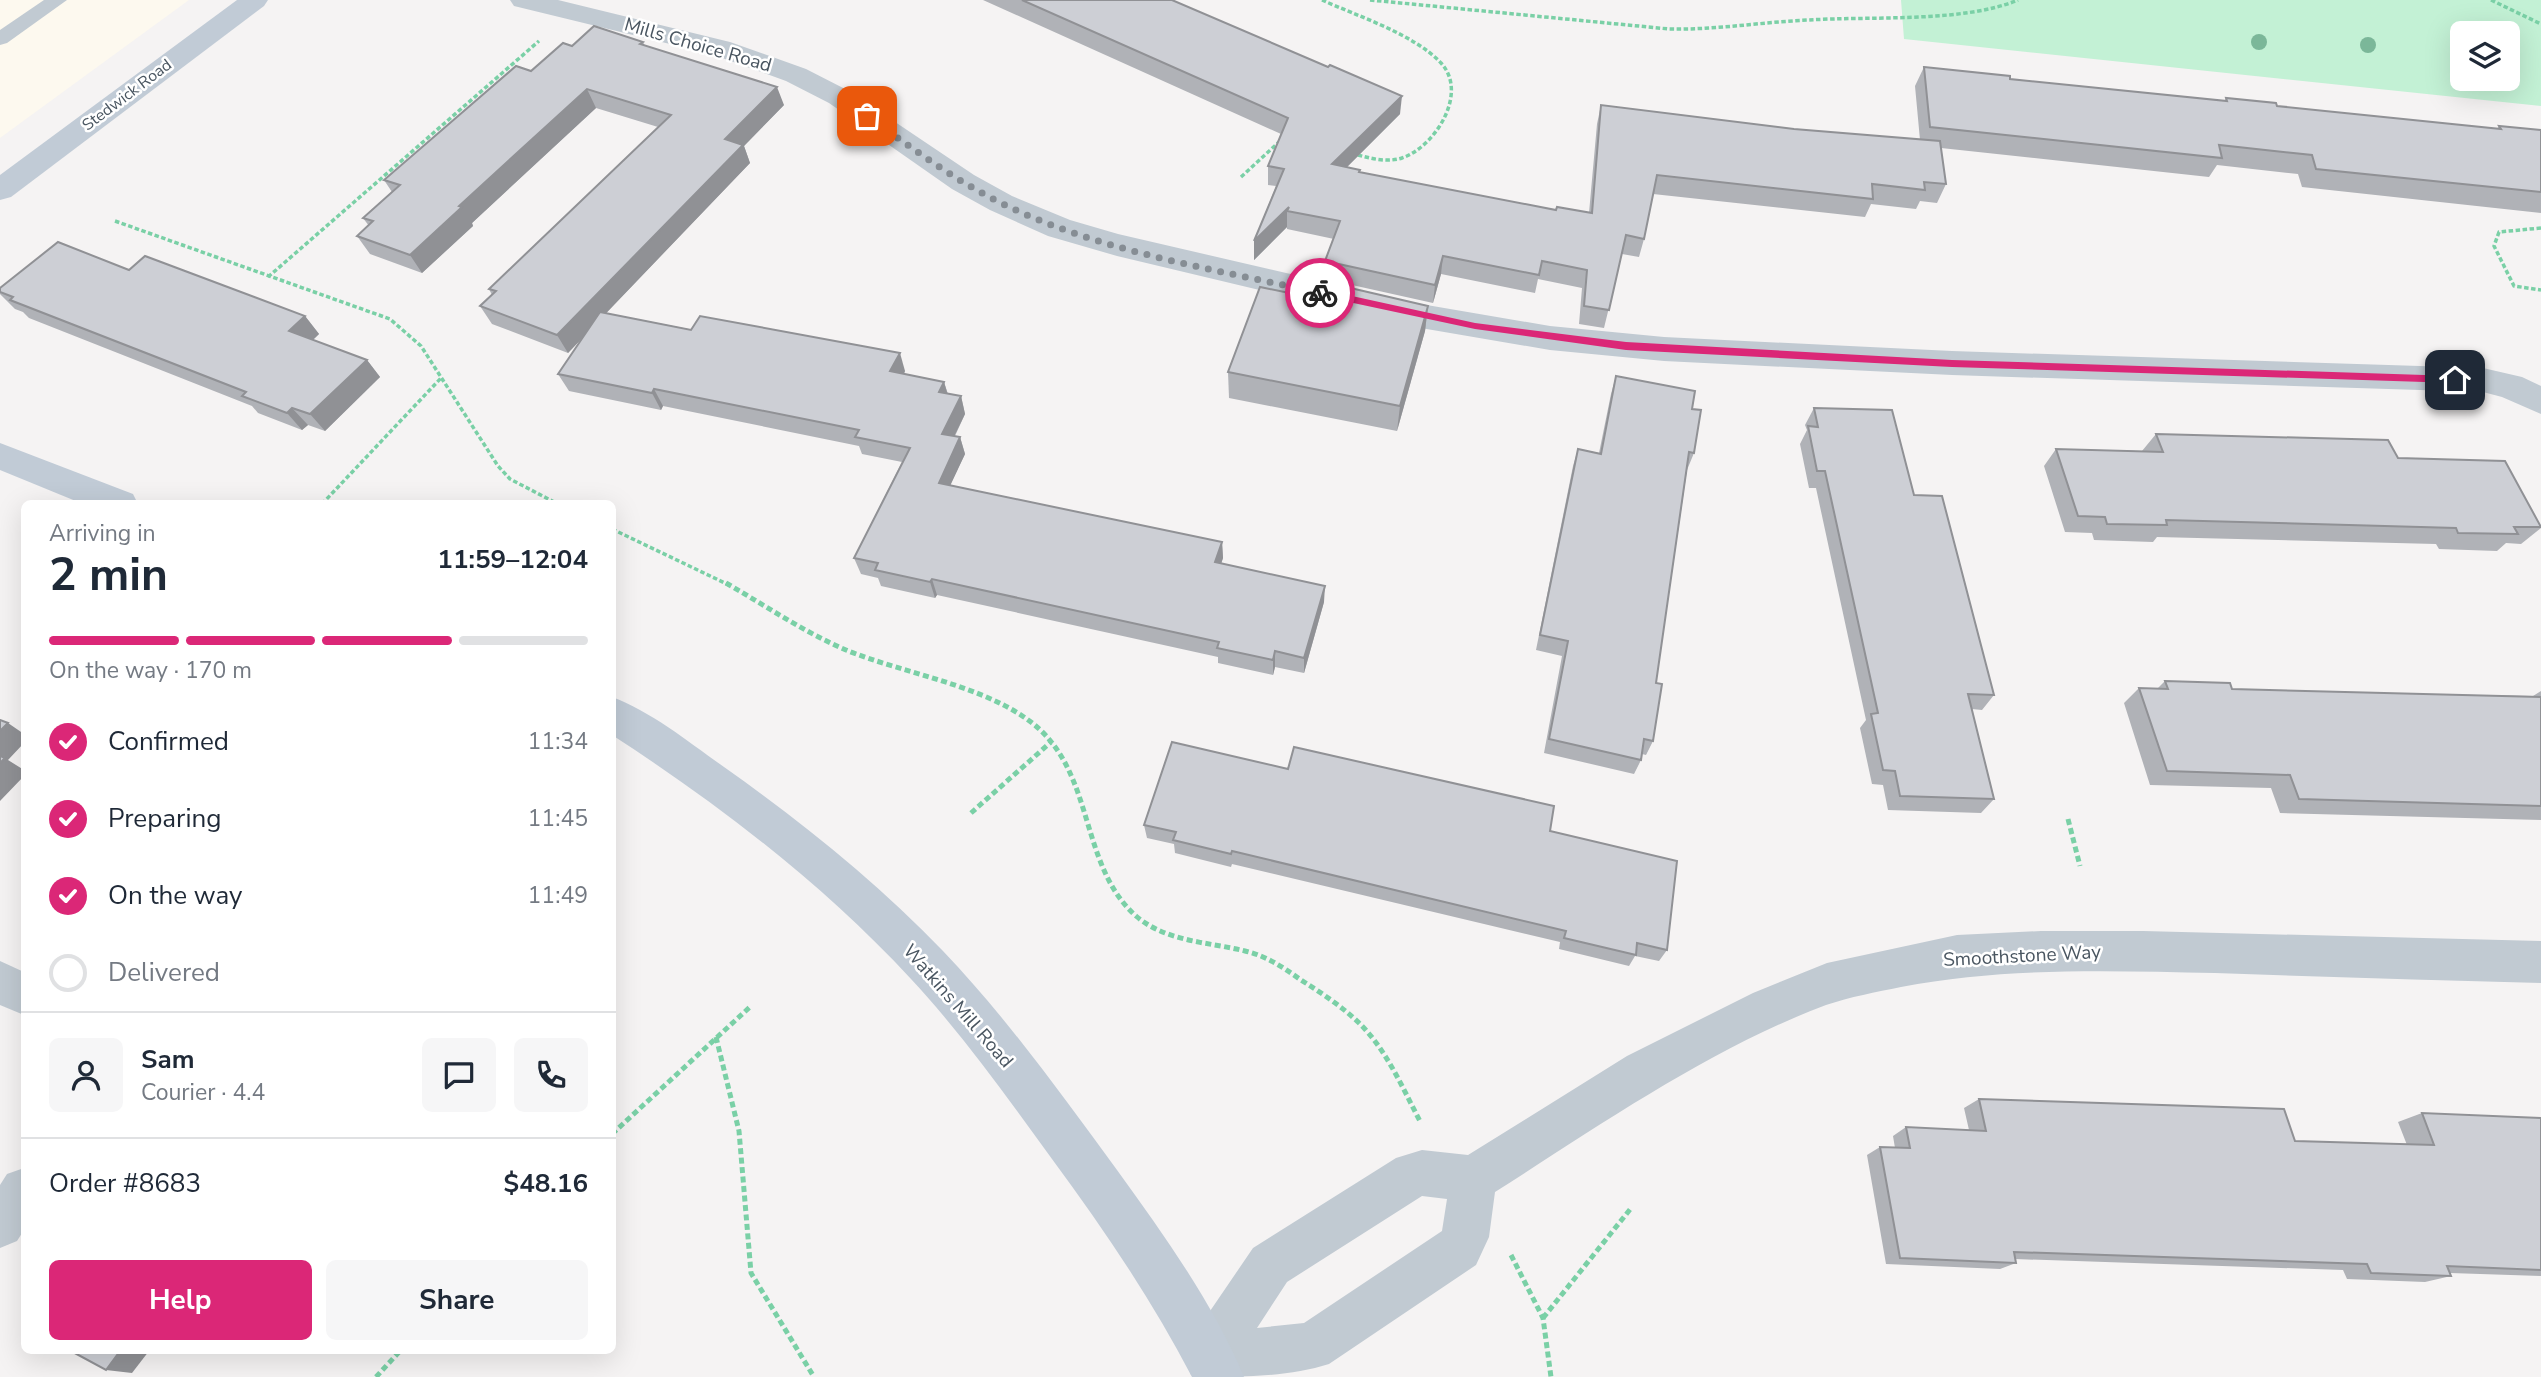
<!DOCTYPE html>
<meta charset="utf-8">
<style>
body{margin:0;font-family:"Nunito Sans",sans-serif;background:#f6f6f7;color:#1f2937;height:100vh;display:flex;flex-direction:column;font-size:26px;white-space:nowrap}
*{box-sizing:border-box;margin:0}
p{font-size:23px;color:#747a83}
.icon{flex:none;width:38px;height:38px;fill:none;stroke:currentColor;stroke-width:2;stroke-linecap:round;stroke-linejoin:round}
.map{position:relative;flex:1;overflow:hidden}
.side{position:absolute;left:21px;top:500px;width:595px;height:854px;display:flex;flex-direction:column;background:#fff;border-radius:10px;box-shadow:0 7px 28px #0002}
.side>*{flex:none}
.fabs{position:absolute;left:2450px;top:21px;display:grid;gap:14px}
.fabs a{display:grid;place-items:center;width:70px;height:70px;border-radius:10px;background:#fff;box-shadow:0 7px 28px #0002;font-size:35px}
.pin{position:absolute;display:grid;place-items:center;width:60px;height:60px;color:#fff;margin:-30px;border-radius:14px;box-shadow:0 4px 10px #0006}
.courier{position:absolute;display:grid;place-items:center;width:70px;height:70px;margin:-35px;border:5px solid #db2777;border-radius:50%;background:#fff;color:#222;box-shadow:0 2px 9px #0007}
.summary em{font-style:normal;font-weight:700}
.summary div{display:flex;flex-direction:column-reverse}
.summary{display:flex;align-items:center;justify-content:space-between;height:119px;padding:0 28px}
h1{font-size:46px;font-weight:700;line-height:52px}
.bar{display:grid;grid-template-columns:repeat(4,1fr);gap:10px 7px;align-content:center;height:84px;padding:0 28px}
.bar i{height:9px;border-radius:5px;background:#e0e1e3}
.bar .active{background:#db2777}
.bar p{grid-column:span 4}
.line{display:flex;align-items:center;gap:18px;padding:0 28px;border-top:2px solid #e0e1e3}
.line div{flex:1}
.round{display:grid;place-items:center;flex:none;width:74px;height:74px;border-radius:10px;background:#f6f6f7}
ol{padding:0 28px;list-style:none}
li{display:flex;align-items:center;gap:21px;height:77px}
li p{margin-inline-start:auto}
li .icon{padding:7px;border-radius:50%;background:#db2777;color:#fff;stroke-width:4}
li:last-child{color:#747a83}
li i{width:38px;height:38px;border:4px solid #e0e1e3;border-radius:50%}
.action{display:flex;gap:14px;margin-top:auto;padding:14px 28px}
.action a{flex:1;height:80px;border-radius:10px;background:#db2777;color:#fff;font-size:28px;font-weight:700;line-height:80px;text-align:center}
.action a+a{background:#f6f6f7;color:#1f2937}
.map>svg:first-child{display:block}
.commercial{fill:#fdf9ef}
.green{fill:#c3f1d5;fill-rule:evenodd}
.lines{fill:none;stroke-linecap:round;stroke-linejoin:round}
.path-far1{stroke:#7ad0a6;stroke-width:3.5;stroke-dasharray:4.5 2.5;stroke-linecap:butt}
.path{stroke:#7ad0a6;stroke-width:5;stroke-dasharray:6 3.5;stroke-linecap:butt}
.lane{fill:#c1cad2;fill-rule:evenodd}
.street{fill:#c1cad2;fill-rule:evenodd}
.secondary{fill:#c1cbd6;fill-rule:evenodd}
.tree{fill:#7bb799}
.wall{fill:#b0b2b7}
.shaded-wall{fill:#909195}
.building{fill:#cdcfd5;stroke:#909195;stroke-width:2}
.route{fill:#db2777}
.done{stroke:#868d94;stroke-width:7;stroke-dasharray:0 12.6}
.labels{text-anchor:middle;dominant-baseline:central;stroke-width:5;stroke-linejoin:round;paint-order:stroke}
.far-street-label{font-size:16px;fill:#4a5661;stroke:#fff}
.street-label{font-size:19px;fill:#4a5661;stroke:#fff}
</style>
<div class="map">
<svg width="2541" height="1377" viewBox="0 0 2541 1377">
<rect width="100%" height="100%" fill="#f5f3f3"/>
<polygon class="commercial" points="0,0 189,0 0,138"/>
<path class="green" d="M1901,0H2541V106L1904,39ZM2462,33H2508V79H2462Z"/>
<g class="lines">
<g class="path-far1">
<path d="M1322,0C1357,16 1414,34 1441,63C1469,93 1435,147 1402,158C1386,163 1369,158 1354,154"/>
<path d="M1370,0L1669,29C1716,30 1762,22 1809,20C1870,16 1963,23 2018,0"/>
<polyline points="2491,0 2541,24"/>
<polyline points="1241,177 1279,142"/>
<polyline points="115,221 390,319 421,346 498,466 510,479 558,504"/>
<polyline points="2541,228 2499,232 2494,246 2514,286 2541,290"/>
<polyline points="268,277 539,41"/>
<polyline points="322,504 441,378"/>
<polyline points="612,529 729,585"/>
</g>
<g class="path">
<path d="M726,583C766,606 804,632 846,650C906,675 1005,688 1048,738C1093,789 1084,870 1136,916C1166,942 1209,942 1245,951C1267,956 1284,968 1301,980C1323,994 1346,1009 1364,1028C1389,1055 1404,1091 1421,1123"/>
<polyline points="971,813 1051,742"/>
<polyline points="2068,819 2080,866"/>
<polyline points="716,1037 739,1131 751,1273 814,1377"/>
<polyline points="612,1134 751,1006"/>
<polyline points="1511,1255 1543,1318 1551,1377"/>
<polyline points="1543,1318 1632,1207"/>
<polyline points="376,1377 400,1351"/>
</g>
<polygon class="lane" points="44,0 67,0 7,43 0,45 0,30"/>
<g class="street">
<polygon points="510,0 558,0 730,42 806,69 849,91 974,175 1012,196 1070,220 1118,234 1415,303 1550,326 1664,337 1952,351 2483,368 2522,377 2541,386 2541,414 2502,397 2483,392 1952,375 1664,361 1550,350 1415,327 1117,256 1048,236 990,210 952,189 829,103 786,81 711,54 514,6"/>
<path d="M2041,931H2143L2541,941V983C2432,980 2324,977 2215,973C2110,971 2005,967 1901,987C1876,992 1850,997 1826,1005C1709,1049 1599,1126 1495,1192L1489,1237L1476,1265L1329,1364C1289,1377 1241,1377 1197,1377L1191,1375L1184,1357L1191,1339L1253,1248L1396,1158L1422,1150L1468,1155L1627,1056L1753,993L1827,963L1957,935ZM1422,1196L1447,1199L1442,1231L1304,1323L1257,1328L1287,1282Z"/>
<polygon points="0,961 24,972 24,1015 0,1005"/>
<polygon points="24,1168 24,1230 17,1241 0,1248 0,1185 7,1174"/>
</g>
<g class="secondary">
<polygon points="237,0 268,0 264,6 11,197 0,200 0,175"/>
<polygon points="0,443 133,494 138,504 83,504 0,470"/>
<path d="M612,697C652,712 690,743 724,767C802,822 877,882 943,951C1007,1018 1062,1095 1117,1170C1164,1235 1213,1303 1244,1377H1192C1152,1300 1103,1228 1052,1159C1007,1097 963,1035 911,979C824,885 720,805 612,735Z"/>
</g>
</g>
<g class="tree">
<circle cx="2259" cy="42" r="8"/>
<circle cx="2368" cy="45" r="8"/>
</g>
<g class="wall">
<polygon points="983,0 1172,0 1400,114 1347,167 1360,172 1556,210 1589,213 1597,124 1601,105 1794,129 1920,140 1915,86 1924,67 2010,79 2225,101 2226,98 2277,106 2497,129 2499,126 2541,130 2541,213 2302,187 2298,174 2217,165 2209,177 1941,148 1946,184 1937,203 1920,201 1916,209 1871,204 1865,217 1653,194 1644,239 1639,257 1622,254 1604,328 1579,324 1582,288 1538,279 1535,293 1441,274 1433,303 1325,279 1325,261 1334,239 1287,229 1287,227 1254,260 1254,241 1276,186 1268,185 1268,166 1281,134"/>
<polygon points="643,42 645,46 784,105 744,146 750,163 606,313 905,371 904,374 944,382 948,394 961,396 965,414 955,436 960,437 965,454 950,485 1222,542 1223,558 1221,564 1324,602 1304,673 1275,667 1273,675 1218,663 1218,657 937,595 935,598 881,586 878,578 861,574 854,558 902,462 862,454 859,446 663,406 661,410 569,391 558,374 583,337 568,353 492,324 480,306 492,295 489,289 658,127 596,108 472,223 473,226 422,273 370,254 357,236 369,226 363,218 392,192 384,180 572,46"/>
<polygon points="0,288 305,316 319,334 313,340 367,360 380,377 325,431 308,425 302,430 258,413 252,406 29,318 23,312 15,309 0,294"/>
<polygon points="1309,297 1428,306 1425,331 1397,431 1229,398 1228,372"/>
<polygon points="1616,376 1692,409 1694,453 1687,470 1656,683 1653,741 1646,755 1642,754 1641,760 1634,774 1544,753 1562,656 1536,650 1573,466 1578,449 1599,453 1611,394"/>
<polygon points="1814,408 1914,495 1994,695 1982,710 1972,709 1994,799 1981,813 1888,810 1883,785 1872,784 1860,728 1866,720 1816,488 1809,488 1800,444 1807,430 1805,425"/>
<polygon points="2156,434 2398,458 2541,526 2541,528 2521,544 2506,543 2497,551 2439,549 2436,544 2157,537 2153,542 2094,540 2092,533 2065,532 2044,466 2056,449 2142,451"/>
<polygon points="2165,681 2232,689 2419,694 2533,696 2541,691 2541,820 2280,813 2271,788 2150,785 2124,703 2139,688 2157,689"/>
<polygon points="1144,825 1550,831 1667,950 1659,961 1635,956 1629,966 1559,949 1560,942 1232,864 1231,867 1175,853 1174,844 1147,838"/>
<polygon points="1979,1099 2295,1141 2407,1145 2398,1122 2422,1113 2541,1118 2541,1276 2450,1273 2451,1276 2425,1282 2347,1279 2343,1270 2015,1259 2016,1263 2000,1269 1886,1264 1867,1155 1880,1147 1895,1148 1893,1136 1906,1127 1969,1130 1964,1108"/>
</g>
<g class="shaded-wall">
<polygon points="777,87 784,105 744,146 750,163 568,353 557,335 725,139"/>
<polygon points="587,89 596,108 472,223 473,226 422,273 410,255 459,206"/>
<polygon points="1402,96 1400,114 1331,183 1332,164"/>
<polygon points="1289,207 1287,211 1287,227 1254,260 1254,241"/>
<polygon points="1443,256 1441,274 1433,303 1435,285"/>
<polygon points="1428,306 1425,331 1397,431 1400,406"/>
<polygon points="305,316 319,334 304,348 289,331"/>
<polygon points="900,353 905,371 896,389 890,371"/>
<polygon points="367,360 380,377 325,431 310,414"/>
<polygon points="944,382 949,399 939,392"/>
<polygon points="654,389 663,406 661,410 652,393"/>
<polygon points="961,396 965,414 947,451 942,434"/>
<polygon points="292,408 308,425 302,430 287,413"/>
<polygon points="960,437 965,454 944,499 939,483"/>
<polygon points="1222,542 1223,558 1216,578 1215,562"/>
<polygon points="932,579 937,595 935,598 930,582"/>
<polygon points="1325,586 1324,602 1304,673 1304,658"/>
<polygon points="1275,651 1275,667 1273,675 1273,660"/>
<polygon points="8,723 24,734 24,743 8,760 24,770 24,776 0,801 0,731"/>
<polygon points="120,1351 149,1351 132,1373 106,1370"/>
</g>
<g class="building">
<polygon points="1022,0 1172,0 1328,67 1330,65 1402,96 1332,164 1360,170 1359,172 1556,210 1557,207 1592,213 1601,105 1794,129 1940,141 1946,184 1924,182 1925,190 1872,184 1873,199 1657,175 1644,239 1626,235 1609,310 1584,306 1587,270 1542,261 1539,275 1443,256 1435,285 1325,261 1340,221 1287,211 1289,207 1254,241 1284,169 1268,166 1288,118"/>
<polygon points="594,26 643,42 640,44 777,87 725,139 743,145 557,335 480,306 496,291 489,289 671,115 587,89 459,206 462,207 410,255 357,236 373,221 363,218 400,185 384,180 516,66 531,71 563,43 572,46"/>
<polygon points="1924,67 2010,76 2010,79 2227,101 2226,98 2276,103 2277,106 2501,129 2499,126 2541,130 2541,192 2316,169 2312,155 2219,145 2222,158 1930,127"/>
<polygon points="58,242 129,270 145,256 305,316 289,331 367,360 310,414 292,408 287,413 242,396 246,392 10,300 13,297 0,292 0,288"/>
<polygon points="1316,280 1428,306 1400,406 1228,372 1260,287 1309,297"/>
<polygon points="600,312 691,330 700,316 900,353 890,371 944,382 939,392 961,396 942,434 960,437 939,483 1222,542 1215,562 1325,586 1304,658 1275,651 1273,660 1217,648 1219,642 932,579 930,582 875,570 878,563 854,558 910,448 855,437 859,430 654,389 652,393 558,374"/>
<polygon points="1616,376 1695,391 1692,409 1701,410 1694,453 1689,452 1656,683 1662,684 1653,741 1644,739 1641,760 1549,739 1568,641 1540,635 1578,449 1601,454"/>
<polygon points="1814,408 1892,410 1914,495 1942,496 1994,695 1968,694 1994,799 1900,796 1895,771 1883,770 1871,714 1878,713 1825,471 1817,471 1808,426 1818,427"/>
<polygon points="2156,434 2388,440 2398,458 2505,461 2541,527 2514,527 2518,534 2458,533 2456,528 2166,520 2167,525 2107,524 2105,517 2078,516 2056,449 2163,452"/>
<polygon points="2165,681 2230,683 2232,689 2541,697 2541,806 2299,799 2290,775 2167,771 2139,688 2168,689"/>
<polygon points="0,720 8,723 0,731"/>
<polygon points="1172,742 1288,769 1294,747 1554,806 1550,831 1677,861 1667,950 1637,943 1636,955 1564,938 1566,931 1232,851 1231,854 1173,840 1176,832 1144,825"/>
<polygon points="0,756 5,758 0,763"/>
<polygon points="1979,1099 2284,1109 2295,1141 2434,1145 2422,1113 2541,1118 2541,1270 2447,1266 2451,1276 2371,1273 2367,1264 2014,1252 2016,1263 1900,1258 1880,1147 1910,1148 1906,1127 1986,1131"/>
<polygon points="71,1351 120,1351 106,1370"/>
</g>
<polygon class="route" points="1320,289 1475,323 1626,342 1952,360 2455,376 2460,380 2455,383 1952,367 1626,350 1475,329 1316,295 1316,290"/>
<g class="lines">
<path class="done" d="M867,116C911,147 954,180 1001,203C1100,252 1214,269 1320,293"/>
</g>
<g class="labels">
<g class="far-street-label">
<text transform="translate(127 95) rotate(-37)">Stedwick Road</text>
</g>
<g class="street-label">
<text transform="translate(698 45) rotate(16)">Mills Choice Road</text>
<text transform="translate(2022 956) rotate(-3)">Smoothstone Way</text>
<text transform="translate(958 1006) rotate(49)">Watkins Mill Road</text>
</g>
</g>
</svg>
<div class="fabs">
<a><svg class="icon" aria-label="layers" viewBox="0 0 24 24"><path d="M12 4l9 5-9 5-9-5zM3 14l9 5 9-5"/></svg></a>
</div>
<div class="pin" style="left:867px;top:116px;background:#ea580c"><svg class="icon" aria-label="bag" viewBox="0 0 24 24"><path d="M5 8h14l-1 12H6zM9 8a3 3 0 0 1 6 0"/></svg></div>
<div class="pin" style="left:2455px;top:380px;background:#1f2937"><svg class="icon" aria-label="home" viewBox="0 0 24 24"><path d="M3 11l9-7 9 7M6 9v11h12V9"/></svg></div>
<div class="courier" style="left:1320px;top:293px"><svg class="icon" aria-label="bike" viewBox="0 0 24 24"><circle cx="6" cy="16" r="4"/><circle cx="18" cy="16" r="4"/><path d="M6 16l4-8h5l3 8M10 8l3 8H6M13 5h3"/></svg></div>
<section class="side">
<div class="summary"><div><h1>2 min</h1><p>Arriving in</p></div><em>11:59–12:04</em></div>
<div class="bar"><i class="active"></i><i class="active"></i><i class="active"></i><i></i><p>On the way · 170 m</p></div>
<ol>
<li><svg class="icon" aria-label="check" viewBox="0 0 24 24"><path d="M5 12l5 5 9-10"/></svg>Confirmed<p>11:34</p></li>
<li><svg class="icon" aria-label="check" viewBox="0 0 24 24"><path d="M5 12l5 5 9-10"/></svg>Preparing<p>11:45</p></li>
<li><svg class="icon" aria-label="check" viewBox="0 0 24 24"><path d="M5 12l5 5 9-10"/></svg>On the way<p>11:49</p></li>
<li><i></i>Delivered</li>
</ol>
<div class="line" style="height:126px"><a class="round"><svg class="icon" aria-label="person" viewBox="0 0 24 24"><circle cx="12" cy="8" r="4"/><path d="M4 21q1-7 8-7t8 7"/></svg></a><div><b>Sam</b><p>Courier · 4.4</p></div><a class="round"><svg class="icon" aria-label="chat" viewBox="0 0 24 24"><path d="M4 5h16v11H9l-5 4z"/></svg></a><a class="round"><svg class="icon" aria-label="phone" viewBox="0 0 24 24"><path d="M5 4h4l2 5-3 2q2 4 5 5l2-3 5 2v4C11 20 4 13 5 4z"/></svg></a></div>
<div class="line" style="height:91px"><div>Order #8683</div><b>$48.16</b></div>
<div class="action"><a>Help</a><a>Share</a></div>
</section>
</div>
